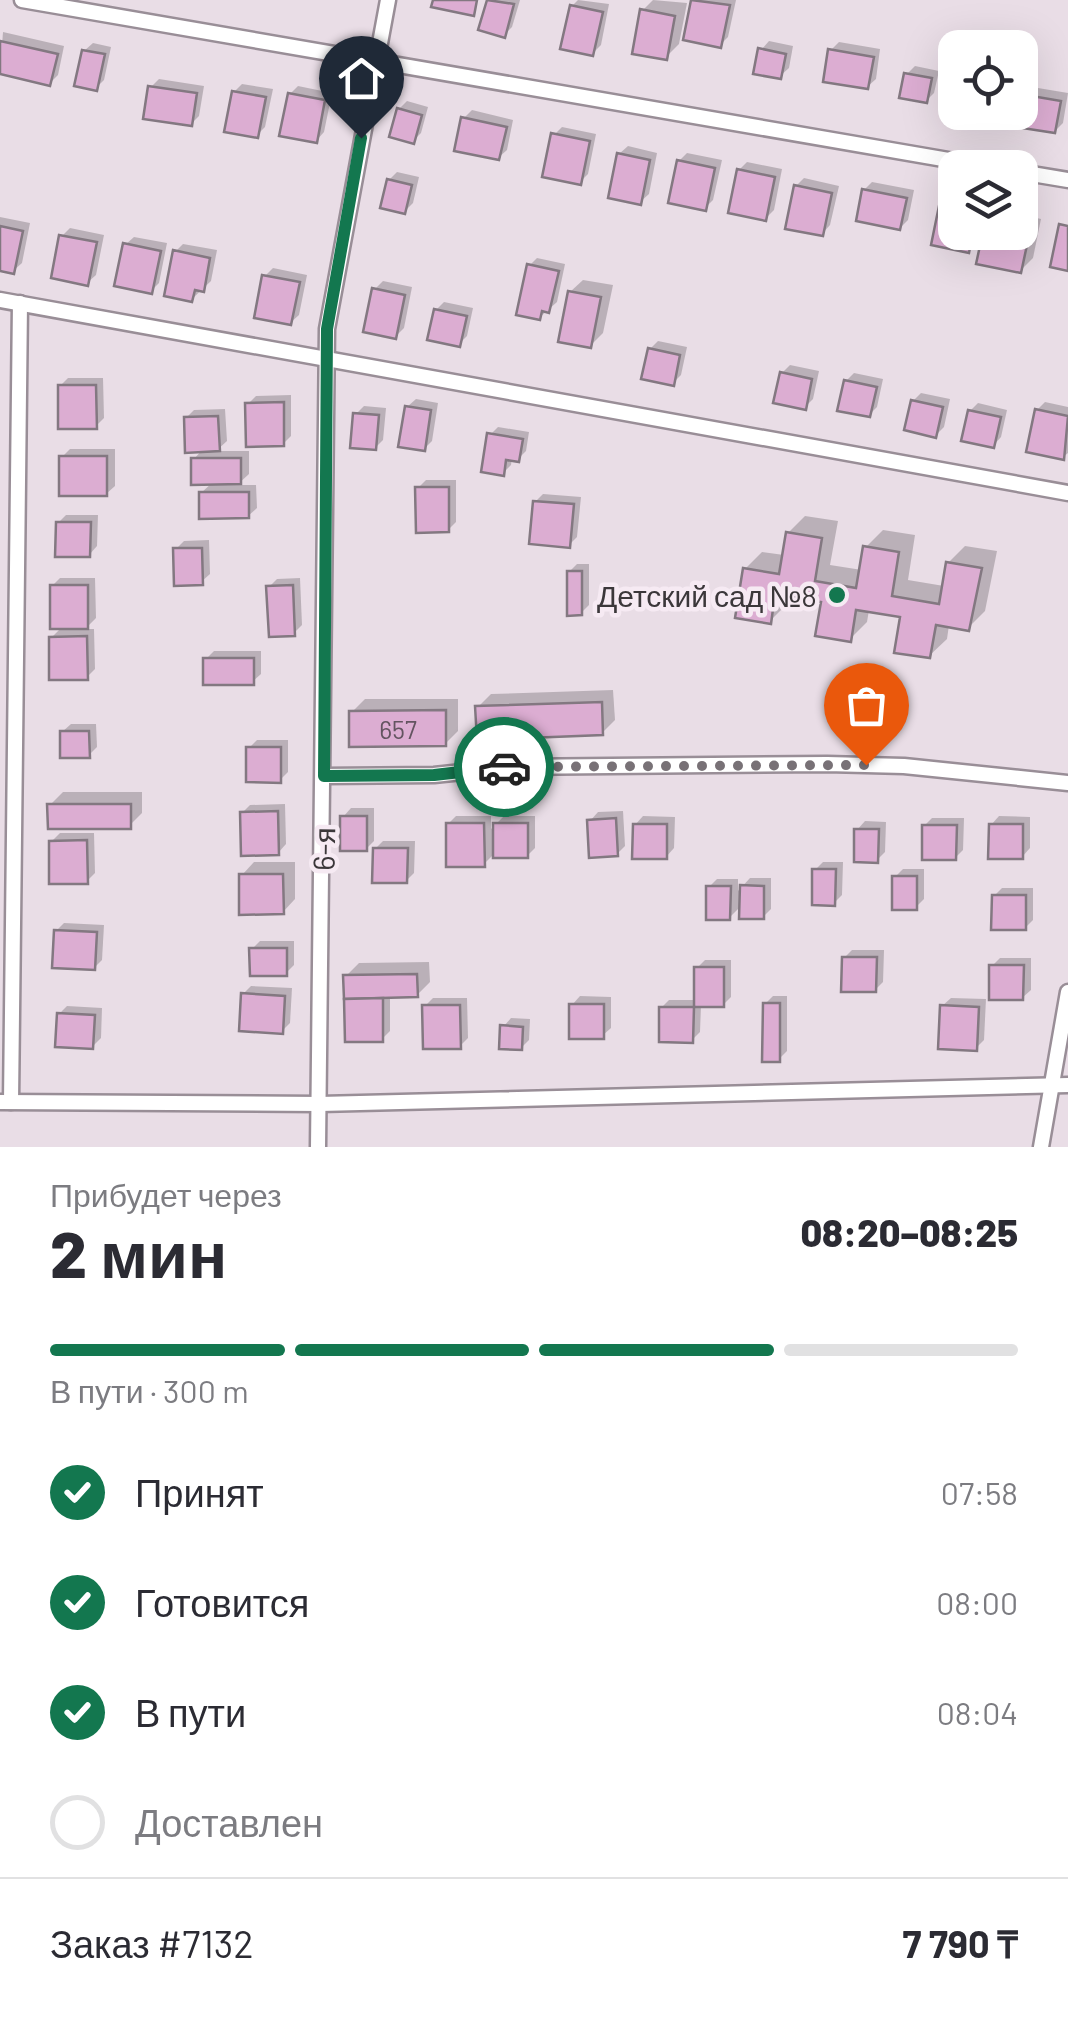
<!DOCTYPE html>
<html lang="ru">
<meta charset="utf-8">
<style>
body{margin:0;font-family:Barlow,sans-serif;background:#f2f2f3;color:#2b2b33;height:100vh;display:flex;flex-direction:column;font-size:38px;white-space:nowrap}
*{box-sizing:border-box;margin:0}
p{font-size:32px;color:#7c7c81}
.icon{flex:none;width:55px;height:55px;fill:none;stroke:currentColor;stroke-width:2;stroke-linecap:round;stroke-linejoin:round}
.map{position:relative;height:1147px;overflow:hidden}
.drawer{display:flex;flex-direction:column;background:#fff;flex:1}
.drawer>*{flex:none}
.tools{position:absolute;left:938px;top:30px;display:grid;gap:20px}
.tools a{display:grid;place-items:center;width:100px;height:100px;border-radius:20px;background:#fff;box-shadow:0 10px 40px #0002;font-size:50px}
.pin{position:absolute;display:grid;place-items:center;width:85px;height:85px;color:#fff;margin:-102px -42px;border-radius:50% 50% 50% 0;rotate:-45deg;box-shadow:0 0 10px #0007}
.pin .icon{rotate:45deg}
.courier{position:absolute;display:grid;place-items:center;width:100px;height:100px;margin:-50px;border:8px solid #13774f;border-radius:50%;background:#fff;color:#222;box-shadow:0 2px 12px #0007}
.summary em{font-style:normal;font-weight:800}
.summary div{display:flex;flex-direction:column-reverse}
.summary{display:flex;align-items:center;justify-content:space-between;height:170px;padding:0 50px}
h1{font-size:65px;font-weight:800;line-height:75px}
.bar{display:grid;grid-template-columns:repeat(4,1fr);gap:15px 10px;align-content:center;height:120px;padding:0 50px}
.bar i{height:12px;border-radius:8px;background:#e1e1e2}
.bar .selected{background:#13774f}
.bar p{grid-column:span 4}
.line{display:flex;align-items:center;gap:25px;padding:0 50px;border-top:2px solid #e1e1e2}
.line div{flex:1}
ol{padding:0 50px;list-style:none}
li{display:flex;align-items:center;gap:30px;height:110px}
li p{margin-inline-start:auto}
li .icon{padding:10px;border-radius:50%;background:#13774f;color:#fff;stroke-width:4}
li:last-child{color:#7c7c81}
li i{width:55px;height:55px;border:5px solid #e1e1e2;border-radius:50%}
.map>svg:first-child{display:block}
.shadow{fill:#0003}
.building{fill:#dcadd2;stroke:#837881;stroke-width:2.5}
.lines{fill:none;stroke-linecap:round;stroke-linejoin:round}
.minor-casing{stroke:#998e97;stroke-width:19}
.minor{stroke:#fff;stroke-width:14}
.done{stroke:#787176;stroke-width:10;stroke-dasharray:0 18}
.route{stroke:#13774f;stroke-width:12}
.poi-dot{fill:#13774f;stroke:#f6eaf3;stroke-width:4}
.labels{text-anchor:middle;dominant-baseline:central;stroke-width:9;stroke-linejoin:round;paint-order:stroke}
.number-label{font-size:25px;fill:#635460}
.poi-label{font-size:30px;fill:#3b373a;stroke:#f6eaf3;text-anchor:end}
.street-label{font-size:30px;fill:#3b373a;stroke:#f6eaf3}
</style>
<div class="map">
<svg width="1068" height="1147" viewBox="0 0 1068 1147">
<rect width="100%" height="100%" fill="#e9dde6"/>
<g class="shadow">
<polygon points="489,0 520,0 512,27 504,35 481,29"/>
<polygon points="578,0 609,4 601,45 593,53 572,6"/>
<polygon points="653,0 687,3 679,44 666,57 643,10"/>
<polygon points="693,0 736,0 728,37 720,45 686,38"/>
<polygon points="3,32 64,46 58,75 50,83 0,72"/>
<polygon points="769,41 793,46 789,68 780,76 761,50"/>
<polygon points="839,42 880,49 876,79 867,87 831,50"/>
<polygon points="93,43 111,47 104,80 96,88 84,51"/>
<polygon points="915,66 939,71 934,93 926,101 907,74"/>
<polygon points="159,79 204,86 199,116 191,124 151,87"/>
<polygon points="242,84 273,89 265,127 257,135 234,92"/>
<polygon points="298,86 332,93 324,132 316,141 290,94"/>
<polygon points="1026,86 1068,93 1063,123 1055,131 1020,112 1020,92"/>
<polygon points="407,101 428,107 421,133 413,141 399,109"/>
<polygon points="472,110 513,120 507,150 498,158 464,118"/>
<polygon points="562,127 596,134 588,174 580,182 554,135"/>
<polygon points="628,146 657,153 649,194 640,202 619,154"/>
<polygon points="687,153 722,160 713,200 705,208 679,161"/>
<polygon points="747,162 782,169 774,210 766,218 739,170"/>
<polygon points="397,172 419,177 413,203 405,211 389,180"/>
<polygon points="804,178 839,186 830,225 822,234 796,186"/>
<polygon points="872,182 914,190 908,220 900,228 864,190"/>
<polygon points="950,195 955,196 955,232 978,232 976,242 968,250 934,243 942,203"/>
<polygon points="1020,214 1041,219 1033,258 1020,271"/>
<polygon points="0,217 30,223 22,263 13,271 0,268"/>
<polygon points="70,228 104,235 96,275 87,283 62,236"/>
<polygon points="134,237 167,243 159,283 151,291 125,245"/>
<polygon points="183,244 217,250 211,281 192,299 175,252"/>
<polygon points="537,258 565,264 557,302 539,318 529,266"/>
<polygon points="273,268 307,275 299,315 290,323 265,276"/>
<polygon points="583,280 613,285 603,333 591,345 570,292"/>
<polygon points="383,281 412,287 404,328 396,336 375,289"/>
<polygon points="444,302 473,308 467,336 459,344 436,310"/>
<polygon points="658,341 687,347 681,375 673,383 650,349"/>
<polygon points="790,365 819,371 813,399 805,407 782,373"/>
<polygon points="854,373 883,379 877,407 869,415 846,381"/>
<polygon points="68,378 103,378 104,418 96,426 60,386"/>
<polygon points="921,393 950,399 944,427 936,435 913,401"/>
<polygon points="291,395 291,436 283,444 248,404 256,396"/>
<polygon points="416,399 438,403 432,441 424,449 407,407"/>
<polygon points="1045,402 1068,407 1068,453 1063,457 1037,410"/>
<polygon points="978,403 1007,410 1001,437 993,446 970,411"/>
<polygon points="364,406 386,408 383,440 375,448 356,414"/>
<polygon points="225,409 227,441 216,451 249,451 249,474 237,485 256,485 257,508 248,516 201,493 213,482 194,459 203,449 186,418 194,410"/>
<polygon points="498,427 529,432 526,451 518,459 512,458 511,465 503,473 490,435"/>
<polygon points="70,449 115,449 115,486 106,494 62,457"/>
<polygon points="426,480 456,480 456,522 448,530 418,488"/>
<polygon points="543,494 581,497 577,537 569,545 535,502"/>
<polygon points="66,515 98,515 97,546 89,555 58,523"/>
<polygon points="805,516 838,521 830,565 862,570 866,547 883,530 915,535 908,580 944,586 948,563 965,546 997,551 985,611 968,628 949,625 947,639 929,656 903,615 869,610 867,622 850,639 824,600 789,594 787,604 770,621 745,569 762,552 784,555 788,533"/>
<polygon points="209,540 210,574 201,582 176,549 184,541"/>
<polygon points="577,564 589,564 589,605 581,613 569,572"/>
<polygon points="60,578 95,578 96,618 85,629 94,629 95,669 87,677 51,638 62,627 52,586"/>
<polygon points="300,578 302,625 294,633 269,587 277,579"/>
<polygon points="214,651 261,651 261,674 252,682 206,659"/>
<polygon points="613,690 615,720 602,733 478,707 491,694"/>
<polygon points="365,699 458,699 458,731 445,744 352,712"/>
<polygon points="71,724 96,724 97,747 89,755 62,732"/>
<polygon points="257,740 288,740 288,772 280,780 249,748"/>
<polygon points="63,792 142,792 142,813 129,826 50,805"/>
<polygon points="285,804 286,844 278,853 242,813 250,805"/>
<polygon points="351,808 374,808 374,841 366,849 343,817"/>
<polygon points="623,811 625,846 617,854 590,821 598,812"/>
<polygon points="456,816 491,816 491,829 504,816 535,816 535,848 527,856 492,856 484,864 448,824"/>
<polygon points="643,816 675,817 674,848 666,857 635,825"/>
<polygon points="999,816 1030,817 1030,848 1022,857 991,825"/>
<polygon points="932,818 964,818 963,850 955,858 924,826"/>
<polygon points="865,821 886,822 885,852 877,860 857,830"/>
<polygon points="60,833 94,833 95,873 87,881 51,842"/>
<polygon points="383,841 415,841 414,873 406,881 375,849"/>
<polygon points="254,862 295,862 295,899 283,912 242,875"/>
<polygon points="823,862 843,862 842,895 834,903 815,870"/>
<polygon points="903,869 924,869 924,899 916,907 895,877"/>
<polygon points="750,878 771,878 771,909 763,917 742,905 729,918 709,887 717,879 738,879 738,891"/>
<polygon points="1002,888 1033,888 1033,920 1025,928 994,896"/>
<polygon points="64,923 104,925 102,960 94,968 56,931"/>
<polygon points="260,941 294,941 294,965 286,973 252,949"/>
<polygon points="852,950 884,950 883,982 875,990 844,958"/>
<polygon points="1000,958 1031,958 1031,990 1022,998 992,966"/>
<polygon points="705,960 731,960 731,997 723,1005 701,1005 700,1032 692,1040 661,1008 669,1000 696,1000 697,968"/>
<polygon points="429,962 430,982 417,995 390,995 390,1031 382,1039 347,1040 346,976 359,963"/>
<polygon points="251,986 292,988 290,1023 282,1031 243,994"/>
<polygon points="580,996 611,997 611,1028 602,1036 572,1005"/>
<polygon points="773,996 787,996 787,1051 779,1059 765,1004"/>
<polygon points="433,998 467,998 468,1038 460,1046 425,1006"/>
<polygon points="951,998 986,999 984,1040 976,1048 942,1006"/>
<polygon points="67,1006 102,1008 101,1038 92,1047 59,1014"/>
<polygon points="511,1018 530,1019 529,1040 521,1048 503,1027"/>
</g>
<g class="building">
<polygon points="433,0 477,0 474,16 431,7"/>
<polygon points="487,0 514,4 505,38 478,30"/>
<polygon points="691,0 730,5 721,48 683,40"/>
<polygon points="570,5 603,12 593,56 560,49"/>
<polygon points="640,9 675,16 667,60 632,54"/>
<polygon points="0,41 58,54 50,86 0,74"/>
<polygon points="758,48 786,54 781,79 753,74"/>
<polygon points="828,49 874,57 868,89 823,82"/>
<polygon points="82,50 105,54 97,91 74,86"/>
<polygon points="955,70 955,110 942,107 947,83 951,84"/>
<polygon points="904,73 932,78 927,103 899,98"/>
<polygon points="148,86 197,93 192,126 143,119"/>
<polygon points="232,91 266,97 258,138 224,132"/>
<polygon points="288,93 325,100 317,143 279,136"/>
<polygon points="1020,94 1061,101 1055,133 1010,126 1012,112 1020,112"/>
<polygon points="397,108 422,115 414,144 389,137"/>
<polygon points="461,117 507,127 499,160 454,151"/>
<polygon points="551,133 590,141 581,185 542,177"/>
<polygon points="617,153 650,160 641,205 608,198"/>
<polygon points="677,160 715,168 706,211 668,203"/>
<polygon points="737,169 775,177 766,221 728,213"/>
<polygon points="387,179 412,185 405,214 380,208"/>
<polygon points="794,185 832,193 823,236 785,229"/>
<polygon points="862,189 907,198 900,230 856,221"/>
<polygon points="940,201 955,205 955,232 973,232 969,253 931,245"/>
<polygon points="1059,224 1068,226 1068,271 1050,267"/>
<polygon points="0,226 23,231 14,274 0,271"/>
<polygon points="1020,229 1030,231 1021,273 976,264 983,232 1020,232"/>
<polygon points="59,235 97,242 88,286 51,278"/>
<polygon points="123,243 161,251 152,294 114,286"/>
<polygon points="173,250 210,258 204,292 195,290 192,302 164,296"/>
<polygon points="527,264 559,271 549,313 542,311 540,320 516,315"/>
<polygon points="262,275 300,282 291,325 254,318"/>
<polygon points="372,288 405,295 396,339 363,332"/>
<polygon points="568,291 601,297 591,348 558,342"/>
<polygon points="434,309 467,316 460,347 427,340"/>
<polygon points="648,348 680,355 674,386 641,379"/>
<polygon points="780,372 812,379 806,410 773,403"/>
<polygon points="844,380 877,387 870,417 837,411"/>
<polygon points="58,385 96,385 97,429 58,429"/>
<polygon points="911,400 943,407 936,438 904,430"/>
<polygon points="284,402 284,446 246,447 245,403"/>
<polygon points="405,406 431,410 425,451 398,447"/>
<polygon points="1035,409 1068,416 1064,460 1026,452"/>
<polygon points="968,410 1001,417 994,448 961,441"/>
<polygon points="353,413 379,415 376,450 350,448"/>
<polygon points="218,416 220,451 185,453 184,417"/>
<polygon points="487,433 523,439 519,462 506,460 504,476 481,472"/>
<rect x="59" y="456" width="48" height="40"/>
<polygon points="191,458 241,458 241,484 191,485"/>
<polygon points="415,487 449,487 449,532 416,533"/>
<polygon points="199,492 249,492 249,518 199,519"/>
<polygon points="533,501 574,504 570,548 529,544"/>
<polygon points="56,522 91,522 90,557 55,557"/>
<polygon points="786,532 822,538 815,581 856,588 863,546 899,552 892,596 939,604 946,562 982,568 969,631 936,625 930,658 894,653 900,617 856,610 851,642 815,636 821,602 775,594 771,624 735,618 743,568 779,574"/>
<polygon points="173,548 202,548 203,585 174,586"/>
<polygon points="567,571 582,571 582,615 567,616"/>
<rect x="50" y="585" width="38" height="44"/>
<polygon points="293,585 295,636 269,637 266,586"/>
<polygon points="87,636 88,680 49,680 49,637"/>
<rect x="203" y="658" width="51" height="27"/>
<polygon points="602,702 603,735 477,740 475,706"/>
<polygon points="446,710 446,746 349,747 349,711"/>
<polygon points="60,731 89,731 90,758 60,758"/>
<polygon points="246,747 281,747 281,783 246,782"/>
<polygon points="47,804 131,804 131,829 48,829"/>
<polygon points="278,811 279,855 241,856 240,812"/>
<rect x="340" y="816" width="27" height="35"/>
<polygon points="616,818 618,856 589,858 587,820"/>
<polygon points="446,823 484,823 485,867 446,867"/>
<rect x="493" y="823" width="35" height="35"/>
<polygon points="633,824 667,824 667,859 632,859"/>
<polygon points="989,824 1023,824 1023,859 988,859"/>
<polygon points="922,825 957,825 956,860 922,860"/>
<polygon points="854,829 879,829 878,863 854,862"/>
<polygon points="87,840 88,884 49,884 49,841"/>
<polygon points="373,848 408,848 407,883 372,883"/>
<polygon points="812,869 836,869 835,906 812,905"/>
<polygon points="239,874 283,874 284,914 239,915"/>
<rect x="892" y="876" width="25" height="34"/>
<polygon points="740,885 764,886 764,919 739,919"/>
<polygon points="706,886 731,886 730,920 706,920"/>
<polygon points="992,895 1026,895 1026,930 991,930"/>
<polygon points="54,930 97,932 95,970 52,968"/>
<polygon points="249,948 287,948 287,976 250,976"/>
<polygon points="842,957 877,957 876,992 841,992"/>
<polygon points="989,965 1024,965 1023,1000 989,1000"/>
<rect x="694" y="967" width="30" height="40"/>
<polygon points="417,974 418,997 344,999 343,975"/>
<polygon points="241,993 285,996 283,1034 239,1031"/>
<polygon points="383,998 383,1042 345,1042 344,999"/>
<polygon points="763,1003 780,1003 780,1062 762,1062"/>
<rect x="569" y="1004" width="35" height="35"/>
<polygon points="422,1005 460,1005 461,1049 423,1049"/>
<polygon points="940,1005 979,1007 977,1051 938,1049"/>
<polygon points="659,1007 694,1007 693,1043 659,1042"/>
<polygon points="57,1013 95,1015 93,1049 55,1047"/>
<polygon points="500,1025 523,1027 522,1050 499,1049"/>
</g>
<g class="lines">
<defs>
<g id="minor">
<polyline points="22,0 995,168"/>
<polyline points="1020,172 1068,180"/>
<polyline points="0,300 1068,493"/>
<polyline points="324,776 434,775 509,767 827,764 904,766 1068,783"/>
<polyline points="0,1102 320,1104 1068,1085"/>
<polyline points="11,1102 20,303"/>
<polyline points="318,1147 327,329 388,0"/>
<polyline points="1041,1147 1068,992"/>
</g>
</defs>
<use href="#minor" class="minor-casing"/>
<use href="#minor" class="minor"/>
</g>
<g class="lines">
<polyline class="done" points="504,767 866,765"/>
<polyline class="route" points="361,138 327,329 324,776 434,775 504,767"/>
</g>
<circle class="poi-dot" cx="837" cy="595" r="10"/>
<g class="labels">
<g class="number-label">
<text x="398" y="729">657</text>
</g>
<g class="poi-label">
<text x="817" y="595">Детский сад №8</text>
</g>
<g class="street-label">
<text transform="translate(323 849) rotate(-89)">6-я</text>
</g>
</g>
</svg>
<div class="tools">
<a><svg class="icon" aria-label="locate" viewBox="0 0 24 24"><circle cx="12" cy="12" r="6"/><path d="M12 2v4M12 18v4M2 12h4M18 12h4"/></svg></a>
<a><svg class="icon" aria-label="layers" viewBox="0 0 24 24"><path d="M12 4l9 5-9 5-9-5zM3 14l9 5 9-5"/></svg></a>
</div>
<div class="pin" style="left:866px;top:765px;background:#ea580c"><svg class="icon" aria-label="bag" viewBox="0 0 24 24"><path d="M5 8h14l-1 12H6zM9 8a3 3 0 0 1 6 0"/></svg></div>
<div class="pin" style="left:361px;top:138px;background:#1f2937"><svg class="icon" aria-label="home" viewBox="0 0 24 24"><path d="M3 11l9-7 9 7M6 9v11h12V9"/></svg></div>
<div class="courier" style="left:504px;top:767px"><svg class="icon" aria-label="car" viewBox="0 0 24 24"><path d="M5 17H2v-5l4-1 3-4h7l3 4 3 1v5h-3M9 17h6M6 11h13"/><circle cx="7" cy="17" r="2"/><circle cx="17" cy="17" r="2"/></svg></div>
</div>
<section class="drawer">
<div class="summary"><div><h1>2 мин</h1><p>Прибудет через</p></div><em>08:20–08:25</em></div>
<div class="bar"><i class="selected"></i><i class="selected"></i><i class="selected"></i><i></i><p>В пути · 300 m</p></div>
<ol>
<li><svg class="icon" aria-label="check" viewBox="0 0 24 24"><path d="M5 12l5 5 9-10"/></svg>Принят<p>07:58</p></li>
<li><svg class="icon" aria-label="check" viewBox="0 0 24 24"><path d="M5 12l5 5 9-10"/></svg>Готовится<p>08:00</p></li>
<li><svg class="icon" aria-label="check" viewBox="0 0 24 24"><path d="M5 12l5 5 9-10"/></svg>В пути<p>08:04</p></li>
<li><i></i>Доставлен</li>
</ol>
<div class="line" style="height:130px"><div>Заказ #7132</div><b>7 790 ₸</b></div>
</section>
